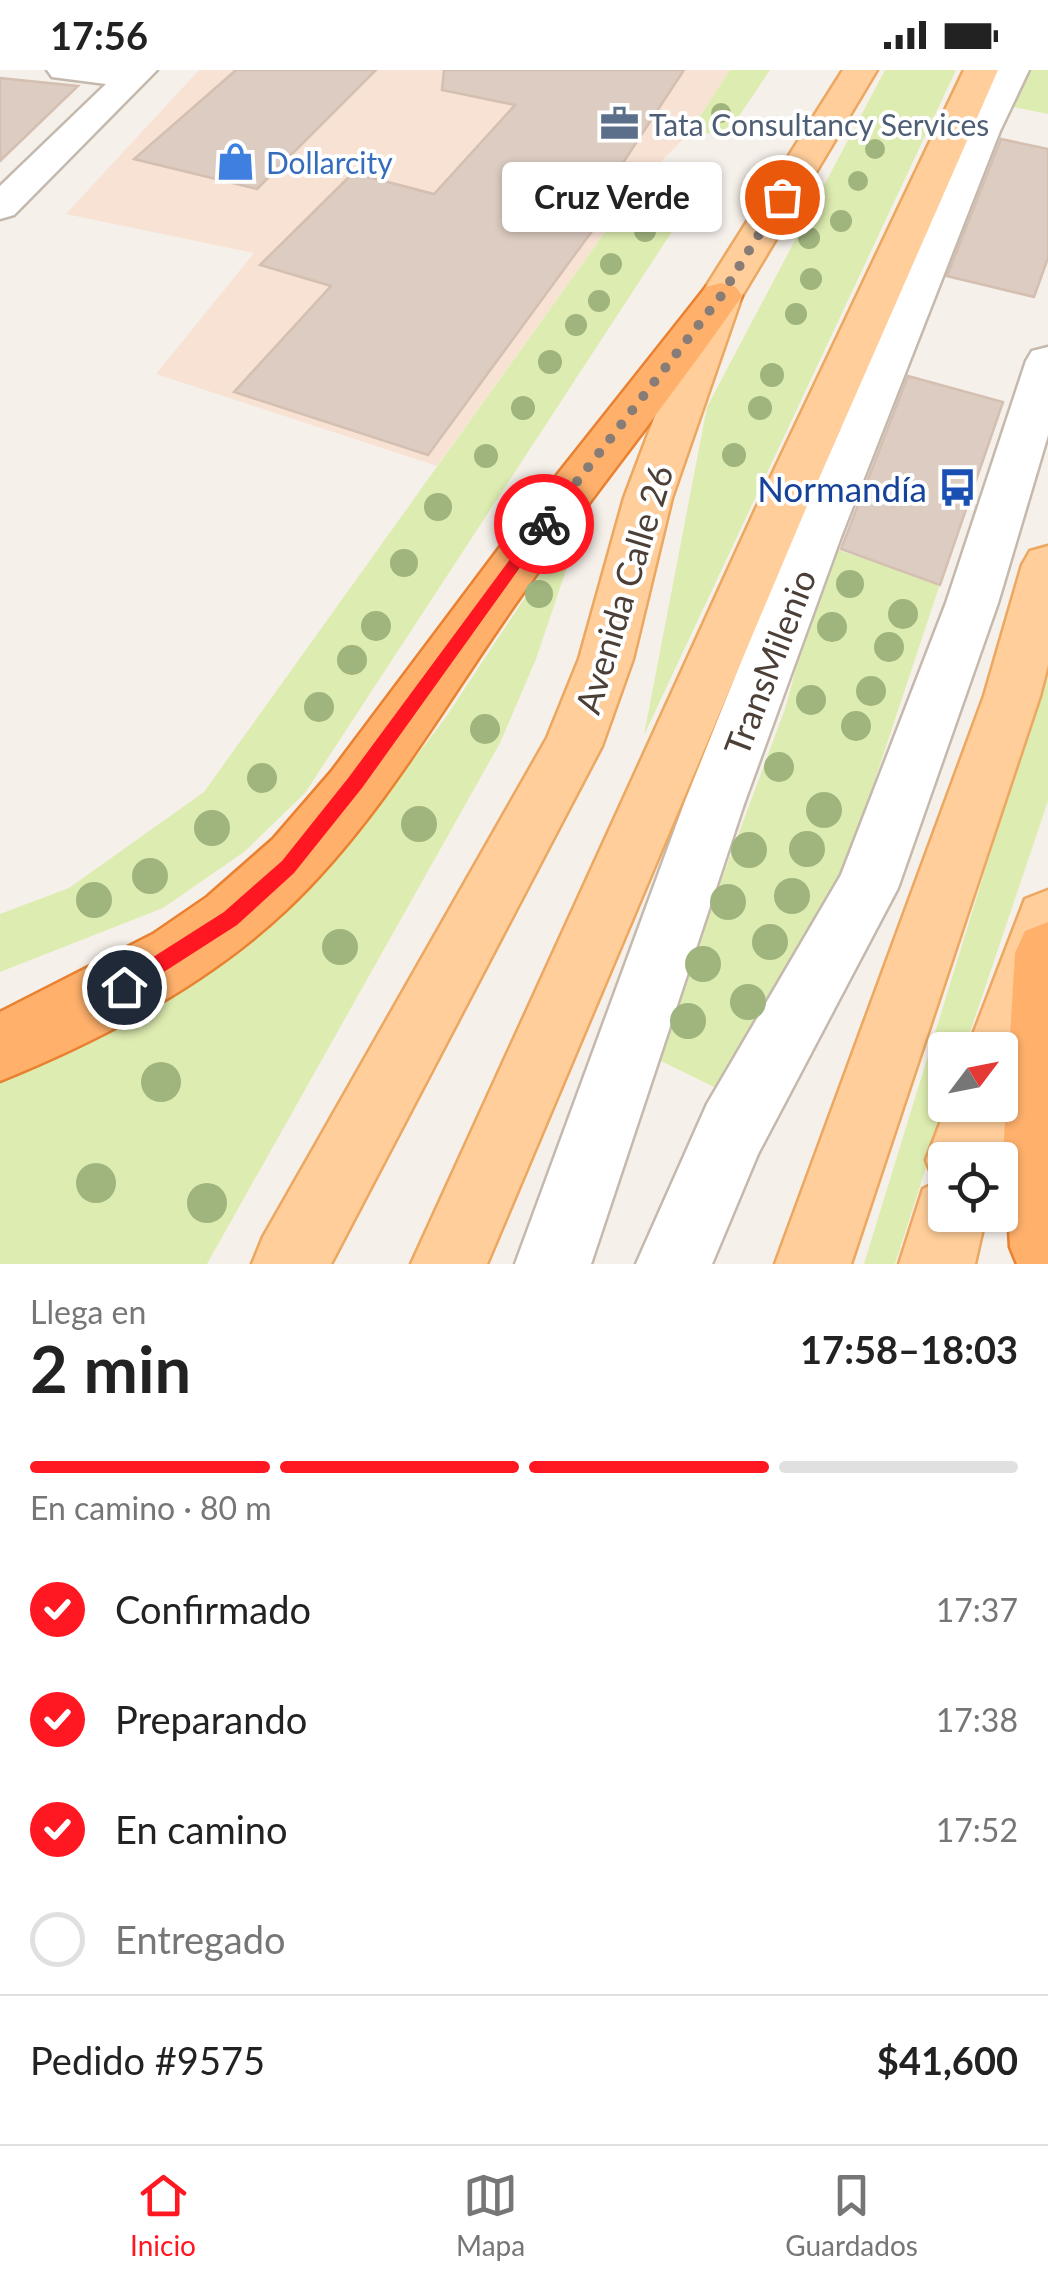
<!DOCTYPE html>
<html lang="es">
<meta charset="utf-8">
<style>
body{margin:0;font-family:Lato,sans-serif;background:#f2f2f2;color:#222;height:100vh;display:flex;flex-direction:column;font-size:38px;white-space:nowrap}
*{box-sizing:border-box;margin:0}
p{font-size:32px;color:#767676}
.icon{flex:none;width:55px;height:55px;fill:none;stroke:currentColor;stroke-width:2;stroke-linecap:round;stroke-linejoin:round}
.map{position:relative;height:1194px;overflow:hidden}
.sheet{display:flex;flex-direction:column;background:#fff;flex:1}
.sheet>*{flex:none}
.needle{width:65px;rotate:58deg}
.controls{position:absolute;left:928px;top:962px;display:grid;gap:20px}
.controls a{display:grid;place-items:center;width:90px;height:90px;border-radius:10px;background:#fff;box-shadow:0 2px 8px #0004;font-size:50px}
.pin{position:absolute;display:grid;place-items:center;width:85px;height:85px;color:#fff;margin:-42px;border:5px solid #fff;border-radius:50%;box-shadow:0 2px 10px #0007}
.courier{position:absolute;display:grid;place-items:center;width:100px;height:100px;margin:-50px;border:8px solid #ff1822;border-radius:50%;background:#fff;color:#222;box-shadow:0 2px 12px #0007}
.bubble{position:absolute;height:70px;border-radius:10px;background:#fff;box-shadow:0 2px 8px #0004;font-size:32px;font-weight:700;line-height:70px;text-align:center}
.overview em{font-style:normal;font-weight:700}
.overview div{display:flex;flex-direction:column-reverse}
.overview{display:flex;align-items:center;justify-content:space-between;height:170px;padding:0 30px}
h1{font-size:65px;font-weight:700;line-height:75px}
.bar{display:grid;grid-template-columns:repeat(4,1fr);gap:15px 10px;align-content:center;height:120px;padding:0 30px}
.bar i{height:12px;border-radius:8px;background:#e0e0e0}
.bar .current{background:#ff1822}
.bar p{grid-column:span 4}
.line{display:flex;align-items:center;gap:25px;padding:0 30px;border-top:2px solid #e0e0e0}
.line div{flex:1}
ol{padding:0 30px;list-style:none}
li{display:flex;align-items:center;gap:30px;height:110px}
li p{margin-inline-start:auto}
li .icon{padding:10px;border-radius:50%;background:#ff1822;color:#fff;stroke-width:4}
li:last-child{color:#767676}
li i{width:55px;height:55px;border:5px solid #e0e0e0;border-radius:50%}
.status{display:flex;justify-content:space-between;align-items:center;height:70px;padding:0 50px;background:#fff;direction:ltr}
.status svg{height:28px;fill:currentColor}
.tabs{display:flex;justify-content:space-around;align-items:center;height:140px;border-top:2px solid #e0e0e0;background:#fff;font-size:28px;color:#767676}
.tabs a{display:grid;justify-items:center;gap:5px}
.tabs .current{color:#ff1822}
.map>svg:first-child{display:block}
.commercial{fill:#f8e2d4}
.green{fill:#ddecb0}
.building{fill:#dcccc1;stroke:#d4bfb1;stroke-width:2.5}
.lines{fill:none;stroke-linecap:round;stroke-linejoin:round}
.minor-casing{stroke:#c5b9ae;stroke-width:5}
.major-casing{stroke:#eca761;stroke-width:5}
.highway-casing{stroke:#e98131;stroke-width:5}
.minor{fill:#fff;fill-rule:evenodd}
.major{fill:#ffce9a;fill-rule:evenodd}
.highway{fill:#ffb16c;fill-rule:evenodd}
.tree{fill:#a0b47e}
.route{fill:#ff1822}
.done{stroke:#877d76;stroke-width:10;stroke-dasharray:0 18}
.labels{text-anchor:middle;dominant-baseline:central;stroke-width:8;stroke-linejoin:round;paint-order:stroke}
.far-service-label{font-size:30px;fill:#4e5e75;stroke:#fff;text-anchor:start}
.far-shop-label{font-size:30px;fill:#366cbe;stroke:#fff;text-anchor:start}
.transit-label{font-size:35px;fill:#164399;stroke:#fff;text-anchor:end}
.street-label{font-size:35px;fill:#4b3f37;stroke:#fff}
</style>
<div class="status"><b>17:56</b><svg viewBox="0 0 49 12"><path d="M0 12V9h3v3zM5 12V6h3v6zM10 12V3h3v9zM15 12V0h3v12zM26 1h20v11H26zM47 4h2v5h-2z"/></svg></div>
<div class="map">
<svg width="1048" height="1194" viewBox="0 0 1048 1194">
<rect width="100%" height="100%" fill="#f6f0ea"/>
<polygon class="commercial" points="199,0 730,0 689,63 641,112 437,396 156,304 254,183 66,144"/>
<g class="green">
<polygon points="730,0 770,0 727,64 689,63"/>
<polygon points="885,0 956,0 644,665 707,337"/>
<polygon points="1027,0 1048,0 1048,44 1009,36"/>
<polygon points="641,112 694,128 305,723 244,782 163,838 0,902 0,844 69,818 204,722"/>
<polygon points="590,429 536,589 500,673 207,1194 0,1194 0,1012 153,941 263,858 349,774 446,647"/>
<polygon points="829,477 940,514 863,746 821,849 720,1020 655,988 785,639"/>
<polygon points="1048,595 1048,731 964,980 945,980 946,1035 895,1194 864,1194"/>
</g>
<g class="building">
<polygon points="236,0 376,0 257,119 134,89"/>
<polygon points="444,0 684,0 613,108 628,112 428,385 234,322 331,216 260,195 353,103 434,124 515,35 442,20"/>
<polygon points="0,8 78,16 0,91"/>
<polygon points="1001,69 1048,79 1048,188 1034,227 947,206"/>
<polygon points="908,306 1003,332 940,515 841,479"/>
</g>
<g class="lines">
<defs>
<g id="minor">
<polygon points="47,0 157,0 14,145 0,149 0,116 106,14 52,7"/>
<polygon points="995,0 1029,0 1000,61 841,467 744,734 591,1194 515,1194 684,734 791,467 964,61"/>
<polygon points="1048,277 1048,365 998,533 898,818 758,1084 712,1194 636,1194 707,1034 841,805 946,533 1026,291 1032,281"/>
</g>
<g id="major">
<polygon points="843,0 877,0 742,226 672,428 633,589 602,676 331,1194 252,1194 263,1167 547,668 579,589 624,428 700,226"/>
<polygon points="964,0 998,0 807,436 487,1194 411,1194 757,436"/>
<polygon points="1048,476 1048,595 1040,626 851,1194 775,1194 984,626 1022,495 1030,481"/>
<polygon points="1048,820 1048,943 1024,1007 1009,1014 1017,1035 998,1090 945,1090 945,1145 986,1145 975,1194 899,1194 923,1119 935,1113 926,1090 947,1035 1000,1035 1000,980 967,980 1025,829"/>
</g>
<g id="highway">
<path d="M721,213L736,217L742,226C673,326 596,421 526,519C449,626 382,750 285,841C205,916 101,970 0,1011V942L153,864L207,827L273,769L331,702L503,473L672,260L706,217Z"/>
<polygon points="1048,852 1048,1194 1017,1194 1010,1177 1004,1067 1015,883 1025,861"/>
</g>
</defs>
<use href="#minor" class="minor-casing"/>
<use href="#major" class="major-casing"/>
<use href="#highway" class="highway-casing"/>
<use href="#minor" class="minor"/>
<use href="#major" class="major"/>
<use href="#highway" class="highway"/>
</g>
<g class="tree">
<circle cx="721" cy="43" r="10"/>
<circle cx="875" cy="79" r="10"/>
<circle cx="858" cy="111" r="10"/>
<circle cx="841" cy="151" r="11"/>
<circle cx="645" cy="161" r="11"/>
<circle cx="809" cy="168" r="11"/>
<circle cx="611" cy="194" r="11"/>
<circle cx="811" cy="209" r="11"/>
<circle cx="599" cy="231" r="11"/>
<circle cx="796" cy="244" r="11"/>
<circle cx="576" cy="255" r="11"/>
<circle cx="550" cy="292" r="12"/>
<circle cx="772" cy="305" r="12"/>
<circle cx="523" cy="338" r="12"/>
<circle cx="760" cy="338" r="12"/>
<circle cx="734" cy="385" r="12"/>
<circle cx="486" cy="386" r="12"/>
<circle cx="438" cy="437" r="14"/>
<circle cx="404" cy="493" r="14"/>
<circle cx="850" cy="514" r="14"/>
<circle cx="539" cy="524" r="14"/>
<circle cx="903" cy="544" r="15"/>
<circle cx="376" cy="556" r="15"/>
<circle cx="832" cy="557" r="15"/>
<circle cx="889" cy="577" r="15"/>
<circle cx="352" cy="590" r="15"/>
<circle cx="871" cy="621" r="15"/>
<circle cx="811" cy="630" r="15"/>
<circle cx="319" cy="637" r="15"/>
<circle cx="856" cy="656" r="15"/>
<circle cx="485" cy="659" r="15"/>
<circle cx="779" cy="697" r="15"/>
<circle cx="262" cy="708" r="15"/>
<circle cx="824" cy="740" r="18"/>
<circle cx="419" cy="754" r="18"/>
<circle cx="212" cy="758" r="18"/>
<circle cx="807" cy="779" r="18"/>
<circle cx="749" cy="780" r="18"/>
<circle cx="150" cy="806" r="18"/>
<circle cx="792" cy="826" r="18"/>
<circle cx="94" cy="830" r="18"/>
<circle cx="728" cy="832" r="18"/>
<circle cx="770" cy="872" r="18"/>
<circle cx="340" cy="877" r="18"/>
<circle cx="703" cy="894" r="18"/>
<circle cx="748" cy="932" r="18"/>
<circle cx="688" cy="951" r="18"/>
<circle cx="161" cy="1012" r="20"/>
<circle cx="96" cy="1113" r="20"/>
<circle cx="207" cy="1133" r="20"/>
</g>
<polygon class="route" points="544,448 549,450 549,457 362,718 294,803 237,855 131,923 117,923 117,910 224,842 282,791 349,707 539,450"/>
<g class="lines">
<polyline class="done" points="544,454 721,226 782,127"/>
</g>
<defs>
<symbol id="office-bare" viewBox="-9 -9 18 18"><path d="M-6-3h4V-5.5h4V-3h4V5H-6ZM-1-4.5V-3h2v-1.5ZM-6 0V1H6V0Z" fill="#5c6f8a" stroke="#fff" stroke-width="2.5" paint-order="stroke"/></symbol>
<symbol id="shop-bare" viewBox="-9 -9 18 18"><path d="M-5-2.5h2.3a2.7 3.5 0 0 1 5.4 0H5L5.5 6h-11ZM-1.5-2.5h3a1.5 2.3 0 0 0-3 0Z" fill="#3f7fe0" stroke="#fff" stroke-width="2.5" paint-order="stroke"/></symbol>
<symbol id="bus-bare" viewBox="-9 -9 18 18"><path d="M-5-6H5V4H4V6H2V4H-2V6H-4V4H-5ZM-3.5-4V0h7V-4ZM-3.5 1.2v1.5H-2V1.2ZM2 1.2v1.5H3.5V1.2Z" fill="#1a4fb4" stroke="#fff" stroke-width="2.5" paint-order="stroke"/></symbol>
</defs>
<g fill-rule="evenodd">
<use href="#office-bare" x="592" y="26" width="55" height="55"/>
<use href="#shop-bare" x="208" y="64" width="55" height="55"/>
<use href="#bus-bare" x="930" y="390" width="55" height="55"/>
</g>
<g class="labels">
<g class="far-service-label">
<text x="649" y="54">Tata Consultancy Services</text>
</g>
<g class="far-shop-label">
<text x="266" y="92">Dollarcity</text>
</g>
<g class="transit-label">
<text x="927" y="418">Normandía</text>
</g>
<g class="street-label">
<text transform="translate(623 519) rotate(-73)">Avenida Calle 26</text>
<text transform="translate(769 592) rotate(-69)">TransMilenio</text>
</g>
</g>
</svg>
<div class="controls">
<a><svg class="needle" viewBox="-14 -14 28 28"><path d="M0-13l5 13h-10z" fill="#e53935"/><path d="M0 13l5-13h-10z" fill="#767676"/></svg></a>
<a><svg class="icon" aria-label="locate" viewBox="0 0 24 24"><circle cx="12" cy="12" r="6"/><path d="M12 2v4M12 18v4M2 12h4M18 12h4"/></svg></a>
</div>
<div class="pin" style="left:782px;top:127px;background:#ea580c"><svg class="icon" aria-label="bag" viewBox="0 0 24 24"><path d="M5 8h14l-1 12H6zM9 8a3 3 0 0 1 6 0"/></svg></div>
<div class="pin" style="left:124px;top:917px;background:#1f2937"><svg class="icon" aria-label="home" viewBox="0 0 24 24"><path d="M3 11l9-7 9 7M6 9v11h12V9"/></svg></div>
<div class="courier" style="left:544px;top:454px"><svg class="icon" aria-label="bike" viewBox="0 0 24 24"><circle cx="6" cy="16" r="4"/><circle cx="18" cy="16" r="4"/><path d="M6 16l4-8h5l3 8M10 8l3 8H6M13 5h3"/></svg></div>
<div class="bubble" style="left:502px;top:92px;width:220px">Cruz Verde</div>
</div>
<section class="sheet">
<div class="overview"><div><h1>2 min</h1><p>Llega en</p></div><em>17:58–18:03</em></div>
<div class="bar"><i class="current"></i><i class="current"></i><i class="current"></i><i></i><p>En camino · 80 m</p></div>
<ol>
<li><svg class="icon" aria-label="check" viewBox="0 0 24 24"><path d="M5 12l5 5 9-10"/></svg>Confirmado<p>17:37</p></li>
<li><svg class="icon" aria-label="check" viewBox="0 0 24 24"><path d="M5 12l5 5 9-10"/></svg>Preparando<p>17:38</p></li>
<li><svg class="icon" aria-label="check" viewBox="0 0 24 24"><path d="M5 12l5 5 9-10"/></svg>En camino<p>17:52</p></li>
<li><i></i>Entregado</li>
</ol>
<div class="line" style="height:130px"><div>Pedido #9575</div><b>$41,600</b></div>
</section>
<nav class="tabs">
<a class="current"><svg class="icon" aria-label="home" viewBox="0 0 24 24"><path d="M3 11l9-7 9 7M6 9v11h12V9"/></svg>Inicio</a>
<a><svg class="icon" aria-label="map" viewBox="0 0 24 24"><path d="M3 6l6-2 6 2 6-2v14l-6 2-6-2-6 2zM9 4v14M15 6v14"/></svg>Mapa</a>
<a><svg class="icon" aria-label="saved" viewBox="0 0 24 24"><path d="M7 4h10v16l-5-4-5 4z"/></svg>Guardados</a>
</nav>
